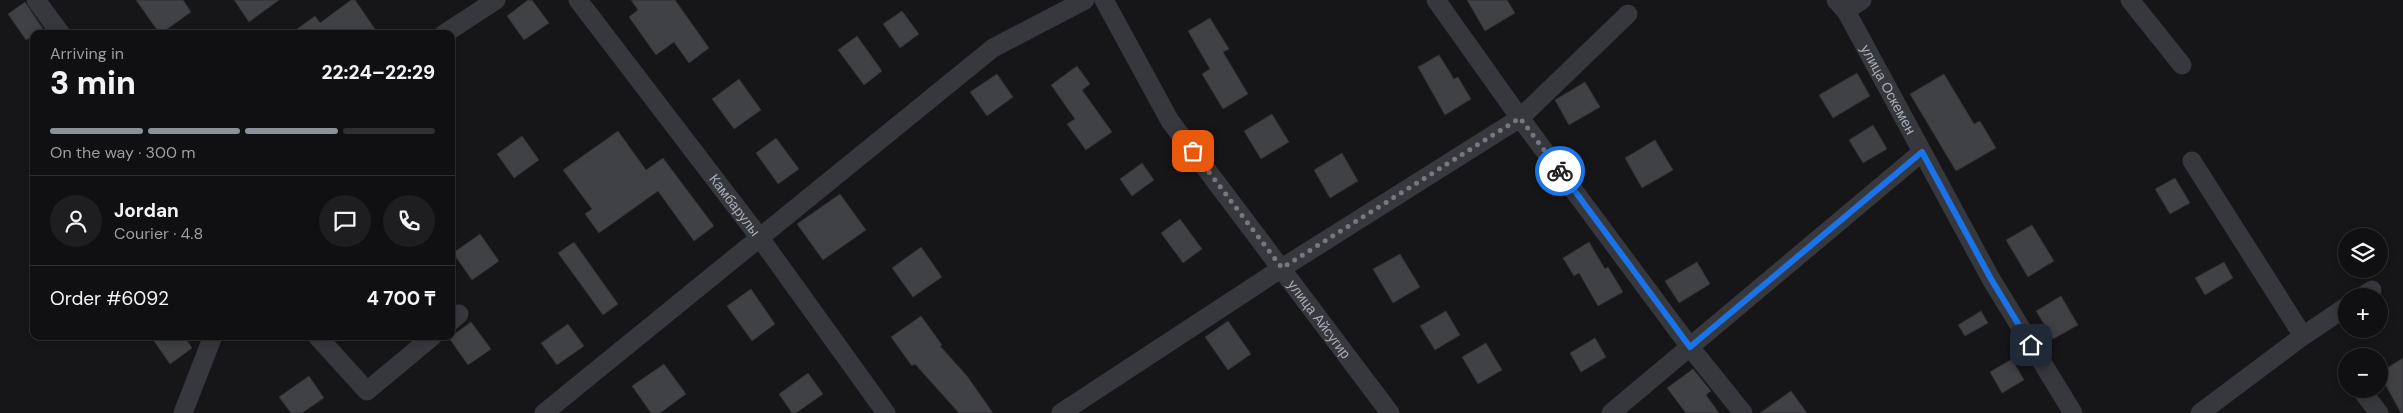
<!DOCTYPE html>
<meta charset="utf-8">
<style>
body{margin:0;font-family:"DM Sans",sans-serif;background:#1e1e20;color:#f1f3f6;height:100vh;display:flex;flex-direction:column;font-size:19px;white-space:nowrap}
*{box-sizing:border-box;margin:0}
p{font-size:16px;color:#9c9d9f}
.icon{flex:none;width:28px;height:28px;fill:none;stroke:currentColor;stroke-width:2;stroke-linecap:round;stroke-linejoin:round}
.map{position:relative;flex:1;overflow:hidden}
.details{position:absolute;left:30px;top:30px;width:425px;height:310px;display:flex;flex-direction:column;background:#101012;border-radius:10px;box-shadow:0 2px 8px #0003,0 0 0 1px #303032}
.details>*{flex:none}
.fabs{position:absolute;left:2338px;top:228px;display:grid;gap:10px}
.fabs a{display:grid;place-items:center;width:50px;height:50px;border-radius:50%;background:#101012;box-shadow:0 2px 8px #0003,0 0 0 1px #303032;font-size:25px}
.pin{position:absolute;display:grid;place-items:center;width:42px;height:42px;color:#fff;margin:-21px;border-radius:10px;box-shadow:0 2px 8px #0006}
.courier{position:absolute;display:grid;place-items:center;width:50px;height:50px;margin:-25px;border:4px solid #1a73e8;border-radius:50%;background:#fff;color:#222;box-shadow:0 1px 6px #0007}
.summary em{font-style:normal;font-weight:800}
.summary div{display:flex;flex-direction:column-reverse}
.summary{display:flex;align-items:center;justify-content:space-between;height:85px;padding:0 20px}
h1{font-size:32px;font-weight:800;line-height:38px}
.bar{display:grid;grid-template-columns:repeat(4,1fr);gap:8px 5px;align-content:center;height:60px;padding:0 20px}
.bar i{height:6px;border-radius:4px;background:#303032}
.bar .selected{background:#8c9099}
.bar p{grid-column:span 4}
.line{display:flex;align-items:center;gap:12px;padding:0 20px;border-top:1px solid #303032}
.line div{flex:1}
.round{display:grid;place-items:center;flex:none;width:52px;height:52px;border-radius:26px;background:#1e1e20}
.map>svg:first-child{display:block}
.building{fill:#404145;stroke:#303034}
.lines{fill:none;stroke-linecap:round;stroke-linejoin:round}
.minor{stroke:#37383d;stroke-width:19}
.done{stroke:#757880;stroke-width:5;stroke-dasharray:0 9}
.route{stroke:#1a73e8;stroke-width:6}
.labels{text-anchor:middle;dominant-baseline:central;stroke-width:4.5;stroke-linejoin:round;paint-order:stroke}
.street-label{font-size:14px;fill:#a8adb8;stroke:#111113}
</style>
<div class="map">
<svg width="2403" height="413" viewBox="0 0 2403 413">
<rect width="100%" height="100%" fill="#161618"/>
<g class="building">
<polygon points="136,0 183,0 191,12 160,34"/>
<polygon points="234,0 279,0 249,22"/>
<polygon points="351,0 355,0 375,29 368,34 290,34 315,16 320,23"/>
<polygon points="528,0 532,0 549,23 524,40 507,16"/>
<polygon points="631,0 675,0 709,48 689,63 674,42 656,55 629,17 638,10"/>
<polygon points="1467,0 1507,0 1515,13 1485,31"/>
<polygon points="25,2 43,29 26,40 8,14"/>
<polygon points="902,11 919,34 900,48 883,24"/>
<polygon points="1210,18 1229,49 1223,52 1248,94 1223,109 1202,74 1210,69 1188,31"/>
<polygon points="857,36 882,71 864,85 838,50"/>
<polygon points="1439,55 1454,79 1458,77 1471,99 1445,115 1418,67"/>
<polygon points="1077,66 1090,84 1082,90 1112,132 1086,150 1067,124 1075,119 1051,85"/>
<polygon points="1857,73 1870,96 1833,118 1819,95"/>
<polygon points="997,74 1013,97 987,116 970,92"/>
<polygon points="1944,74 1974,124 1980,121 1996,148 1956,171 1910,94"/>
<polygon points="739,79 761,110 734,129 712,99"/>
<polygon points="1585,82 1600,107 1569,125 1555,100"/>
<polygon points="1272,114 1289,142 1261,159 1244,131"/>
<polygon points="1873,125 1887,149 1863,163 1849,140"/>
<polygon points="618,131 646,170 663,158 714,226 694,241 658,191 599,233 585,214 592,209 563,170"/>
<polygon points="522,136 539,160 514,178 497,154"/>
<polygon points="776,138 799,169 778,184 756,153"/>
<polygon points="1655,140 1673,170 1642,188 1625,158"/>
<polygon points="1342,153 1358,181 1330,198 1314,170"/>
<polygon points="1142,163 1154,180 1132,196 1120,179"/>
<polygon points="2175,178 2190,203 2170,214 2155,189"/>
<polygon points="840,194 866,230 823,260 797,224"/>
<polygon points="1180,219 1202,249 1183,263 1161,233"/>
<polygon points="2032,225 2054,261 2028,277 2006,240"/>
<polygon points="480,234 499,261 472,280 453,253"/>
<polygon points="574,242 618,304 603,315 558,253"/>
<polygon points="1589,242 1605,269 1608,267 1623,292 1598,306 1579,273 1574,276 1563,258"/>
<polygon points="921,247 942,277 913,297 892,268"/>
<polygon points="1400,254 1420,287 1393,303 1373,269"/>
<polygon points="1697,262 1710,284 1679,303 1665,281"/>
<polygon points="2224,262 2233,278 2205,295 2195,278"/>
<polygon points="751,289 775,324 752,341 727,306"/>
<polygon points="2061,296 2078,325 2053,339 2036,311"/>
<polygon points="1446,311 1460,335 1435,350 1420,326"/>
<polygon points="1981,311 1988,323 1965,336 1958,325"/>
<polygon points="921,316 942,345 940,346 967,376 993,413 959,413 915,364 912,366 891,337"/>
<polygon points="1228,321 1251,354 1228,370 1205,337"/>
<polygon points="471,322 491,349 468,365 449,338"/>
<polygon points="568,324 584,346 557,365 541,343"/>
<polygon points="161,336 184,336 192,348 170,364 154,341"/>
<polygon points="1595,338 1606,357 1581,372 1570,353"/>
<polygon points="1486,343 1502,370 1478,384 1462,357"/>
<polygon points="2403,358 2403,413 2401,413 2379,373"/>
<polygon points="2012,359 2024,380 2002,393 1990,372"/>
<polygon points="664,364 686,394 660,413 651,413 632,386"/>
<polygon points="1693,369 1711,391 1706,395 1719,413 1686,413 1667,388"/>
<polygon points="808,373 823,394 796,413 792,413 779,394"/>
<polygon points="309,376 324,398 302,413 291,413 279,397"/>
<polygon points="1791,391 1807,413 1760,413"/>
</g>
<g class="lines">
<g class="minor">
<polyline points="36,0 61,34"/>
<path id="s1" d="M578,0L760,238L886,413"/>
<path id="s2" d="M1104,0L1170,121L1390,413"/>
<polyline points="1436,0 1520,118 1690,347 1743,413"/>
<path id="s3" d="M1836,0L1846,11L1991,279L2073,413"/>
<polyline points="2130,0 2182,65"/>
<polyline points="1846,11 1862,0"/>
<polyline points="444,34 496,0"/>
<polyline points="2192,161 2303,336"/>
<polyline points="2363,296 2372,290"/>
<polyline points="451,321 459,314"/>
<polyline points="317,336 367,391 433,336"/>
<polyline points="2365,395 2379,413"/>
<polyline points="183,413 213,336"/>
<polyline points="544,413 993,48 1085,0"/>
<polyline points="1061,413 1282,268 1520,118 1628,14"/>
<polyline points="1611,413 1922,152"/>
<polyline points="2200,413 2303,336 2346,307"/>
</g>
</g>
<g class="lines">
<polyline class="done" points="1193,151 1282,268 1520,118 1560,171"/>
<polyline class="route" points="1560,171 1690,347 1922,152 1991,279 2031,345"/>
</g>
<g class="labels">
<g class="street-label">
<text stroke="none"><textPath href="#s3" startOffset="104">улица Оскемен</textPath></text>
<text stroke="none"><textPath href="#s1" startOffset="258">Камбарулы</textPath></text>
<text stroke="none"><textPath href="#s2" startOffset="386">улица Айсугир</textPath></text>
</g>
</g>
</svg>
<div class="fabs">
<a><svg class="icon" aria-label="layers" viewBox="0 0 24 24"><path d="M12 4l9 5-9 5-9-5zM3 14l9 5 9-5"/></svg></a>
<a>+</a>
<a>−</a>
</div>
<div class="pin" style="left:1193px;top:151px;background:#ea580c"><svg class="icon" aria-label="bag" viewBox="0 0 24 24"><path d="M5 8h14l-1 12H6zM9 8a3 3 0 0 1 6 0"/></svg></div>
<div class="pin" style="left:2031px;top:345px;background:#1f2937"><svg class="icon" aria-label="home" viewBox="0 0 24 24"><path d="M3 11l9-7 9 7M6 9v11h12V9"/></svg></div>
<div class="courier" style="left:1560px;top:171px"><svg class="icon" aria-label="bike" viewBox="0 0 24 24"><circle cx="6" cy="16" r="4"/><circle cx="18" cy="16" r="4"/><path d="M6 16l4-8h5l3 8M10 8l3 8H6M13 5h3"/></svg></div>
<section class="details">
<div class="summary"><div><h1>3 min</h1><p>Arriving in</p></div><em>22:24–22:29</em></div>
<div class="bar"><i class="selected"></i><i class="selected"></i><i class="selected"></i><i></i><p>On the way · 300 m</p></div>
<div class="line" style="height:90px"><a class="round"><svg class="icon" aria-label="person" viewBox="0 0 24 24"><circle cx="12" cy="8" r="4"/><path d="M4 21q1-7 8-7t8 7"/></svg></a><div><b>Jordan</b><p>Courier · 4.8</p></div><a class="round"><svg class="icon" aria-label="chat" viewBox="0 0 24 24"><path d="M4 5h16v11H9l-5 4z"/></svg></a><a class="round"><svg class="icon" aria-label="phone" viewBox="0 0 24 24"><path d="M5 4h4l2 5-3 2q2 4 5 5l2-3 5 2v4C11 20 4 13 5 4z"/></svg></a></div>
<div class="line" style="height:65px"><div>Order #6092</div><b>4 700 ₸</b></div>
</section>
</div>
